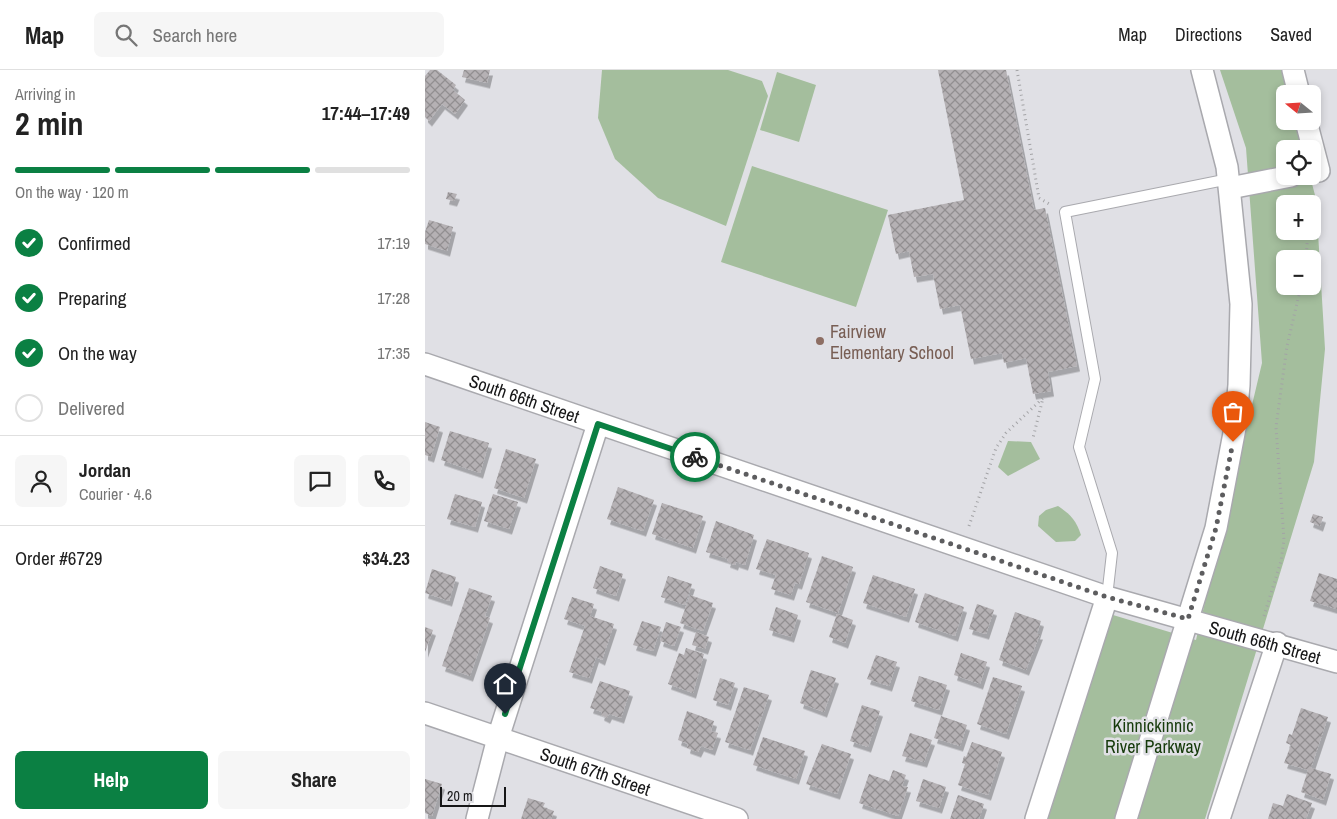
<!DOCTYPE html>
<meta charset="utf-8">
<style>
body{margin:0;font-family:"Archivo Narrow",sans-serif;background:#f6f6f6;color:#222;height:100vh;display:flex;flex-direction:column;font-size:19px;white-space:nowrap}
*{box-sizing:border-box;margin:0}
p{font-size:16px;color:#767676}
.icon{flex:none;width:28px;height:28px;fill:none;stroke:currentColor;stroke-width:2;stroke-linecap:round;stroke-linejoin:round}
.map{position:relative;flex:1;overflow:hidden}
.details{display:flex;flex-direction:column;background:#fff;width:425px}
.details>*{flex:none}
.needle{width:32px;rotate:288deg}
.tools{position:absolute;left:851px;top:15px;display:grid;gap:10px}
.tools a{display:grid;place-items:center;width:45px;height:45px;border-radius:8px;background:#fff;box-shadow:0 2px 8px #0003;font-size:25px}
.scale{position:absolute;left:15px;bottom:12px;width:66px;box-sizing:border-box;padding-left:5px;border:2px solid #161617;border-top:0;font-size:14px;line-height:18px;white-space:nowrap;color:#161617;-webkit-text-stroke:4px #e0e0e5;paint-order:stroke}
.pin{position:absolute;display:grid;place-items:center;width:42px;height:42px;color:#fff;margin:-51px -21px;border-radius:50% 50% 50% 0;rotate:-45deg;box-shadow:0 0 5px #0007}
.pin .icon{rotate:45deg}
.courier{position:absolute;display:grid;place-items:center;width:50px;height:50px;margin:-25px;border:4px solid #0b8043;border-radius:50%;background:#fff;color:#222;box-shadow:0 1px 6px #0007}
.overview em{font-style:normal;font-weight:800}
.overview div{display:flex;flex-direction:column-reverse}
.overview{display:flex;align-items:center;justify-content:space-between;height:85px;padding:0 15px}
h1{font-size:32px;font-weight:800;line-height:38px}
.bar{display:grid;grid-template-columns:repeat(4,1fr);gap:8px 5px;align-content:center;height:60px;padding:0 15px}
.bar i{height:6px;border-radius:4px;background:#e0e0e0}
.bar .selected{background:#0b8043}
.bar p{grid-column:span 4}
.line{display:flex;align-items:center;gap:12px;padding:0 15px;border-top:1px solid #e0e0e0}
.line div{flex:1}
.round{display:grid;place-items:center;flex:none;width:52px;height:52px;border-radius:8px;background:#f6f6f6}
ol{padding:0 15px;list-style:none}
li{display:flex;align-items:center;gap:15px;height:55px}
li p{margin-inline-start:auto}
li .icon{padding:5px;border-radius:50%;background:#0b8043;color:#fff;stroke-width:4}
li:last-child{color:#767676}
li i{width:28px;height:28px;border:2px solid #e0e0e0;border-radius:50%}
.primary-button{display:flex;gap:10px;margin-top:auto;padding:10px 15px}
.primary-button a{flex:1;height:58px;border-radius:8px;background:#0b8043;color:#fff;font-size:20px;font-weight:800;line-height:58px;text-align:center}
.primary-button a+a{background:#f6f6f6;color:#222}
header{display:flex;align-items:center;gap:30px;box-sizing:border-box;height:70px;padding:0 25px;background:#fff;border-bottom:1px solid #e0e0e0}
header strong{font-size:24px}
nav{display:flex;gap:28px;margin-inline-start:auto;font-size:18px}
.search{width:350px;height:45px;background:#f6f6f6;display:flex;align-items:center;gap:12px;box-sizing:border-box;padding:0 18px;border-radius:8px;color:#767676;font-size:19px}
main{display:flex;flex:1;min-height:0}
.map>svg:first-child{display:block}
.green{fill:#a4be9d;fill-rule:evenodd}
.building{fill:url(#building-cross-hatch);filter:url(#shadow)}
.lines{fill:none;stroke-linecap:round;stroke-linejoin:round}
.service-casing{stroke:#a9a9ae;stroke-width:12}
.minor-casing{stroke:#a9a9ae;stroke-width:24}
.path{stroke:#a3a3a6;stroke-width:3;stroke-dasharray:1 4;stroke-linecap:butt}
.service{stroke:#fff;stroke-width:10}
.minor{stroke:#fff;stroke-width:21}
.done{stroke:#5d5d5f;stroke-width:5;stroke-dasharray:0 9}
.route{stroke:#0b8043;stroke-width:6}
.education-dot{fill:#8d6e63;stroke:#e0e0e5;stroke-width:2}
.labels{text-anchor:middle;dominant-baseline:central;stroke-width:5;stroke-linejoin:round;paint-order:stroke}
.education-label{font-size:18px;fill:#785e54;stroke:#e0e0e5;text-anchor:start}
.street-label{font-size:18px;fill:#161617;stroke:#e0e0e5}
.park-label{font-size:18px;fill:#153a0a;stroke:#e0e0e5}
</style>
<header>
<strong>Map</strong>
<div class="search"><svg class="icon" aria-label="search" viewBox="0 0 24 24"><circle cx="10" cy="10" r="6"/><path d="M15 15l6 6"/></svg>Search here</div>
<nav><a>Map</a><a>Directions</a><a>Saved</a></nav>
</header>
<main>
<section class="details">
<div class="overview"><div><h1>2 min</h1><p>Arriving in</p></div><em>17:44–17:49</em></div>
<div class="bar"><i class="selected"></i><i class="selected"></i><i class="selected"></i><i></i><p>On the way · 120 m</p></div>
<ol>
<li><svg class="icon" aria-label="check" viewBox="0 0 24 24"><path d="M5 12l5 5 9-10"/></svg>Confirmed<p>17:19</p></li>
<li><svg class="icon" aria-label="check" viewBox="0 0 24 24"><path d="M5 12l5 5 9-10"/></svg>Preparing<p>17:28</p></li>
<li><svg class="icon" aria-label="check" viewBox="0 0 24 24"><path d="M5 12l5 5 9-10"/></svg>On the way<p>17:35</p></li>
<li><i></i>Delivered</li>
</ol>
<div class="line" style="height:90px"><a class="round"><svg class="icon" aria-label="person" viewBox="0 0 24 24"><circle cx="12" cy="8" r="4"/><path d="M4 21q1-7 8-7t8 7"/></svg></a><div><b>Jordan</b><p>Courier · 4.6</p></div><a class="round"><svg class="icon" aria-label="chat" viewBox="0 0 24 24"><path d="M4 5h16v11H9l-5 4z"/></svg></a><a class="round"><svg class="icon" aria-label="phone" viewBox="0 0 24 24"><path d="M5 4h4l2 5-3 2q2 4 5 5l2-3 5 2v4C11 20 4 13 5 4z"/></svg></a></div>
<div class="line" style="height:65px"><div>Order #6729</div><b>$34.23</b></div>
<div class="primary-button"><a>Help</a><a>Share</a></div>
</section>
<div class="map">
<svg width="912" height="749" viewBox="0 0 912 749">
<defs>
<pattern id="building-cross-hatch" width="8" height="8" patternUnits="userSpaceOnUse" patternTransform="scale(1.25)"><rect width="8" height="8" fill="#b5b1b4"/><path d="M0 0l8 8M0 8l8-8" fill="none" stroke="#928f91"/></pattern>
<filter id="shadow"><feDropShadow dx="3" dy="5.5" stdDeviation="0" flood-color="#0004"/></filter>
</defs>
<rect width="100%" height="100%" fill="#e0e0e5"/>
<g class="green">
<polygon points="177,0 303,0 337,11 343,26 301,156 233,128 190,89 173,48"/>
<path d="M795,0H857L864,24H860V51H871L878,79H860V106H885L891,129L900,279L889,392L780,749H623L688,545L771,570L837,293L821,78ZM860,134H888V161H860ZM860,189H888V216H860Z"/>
<polygon points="352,2 391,15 374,72 335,60"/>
<polygon points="327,96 463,140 431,237 296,192"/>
<polygon points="583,371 606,372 615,389 583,406 573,397"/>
<path d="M633,436C645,444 651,450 656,465L650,471L631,472L613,456L614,446L621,440Z"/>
</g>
<g class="building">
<polygon points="5,0 12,0 31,15 28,20 40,30 30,44 17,34 4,51 0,47 0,6"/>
<polygon points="39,0 65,0 62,13 37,7"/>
<polygon points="513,0 581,0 609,140 620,138 652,296 623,302 626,321 608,324 601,288 579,293 577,283 546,289 535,235 515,239 508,204 489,207 484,181 471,184 463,145 539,130"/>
<polygon points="23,122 32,124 29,131 21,129"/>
<polygon points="4,150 28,157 22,181 0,174 0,162"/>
<polygon points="0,352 15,357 6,387 0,385"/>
<polygon points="25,361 64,373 55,403 16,390"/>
<polygon points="81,379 111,389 99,428 69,418"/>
<polygon points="193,417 229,430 218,461 182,449"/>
<polygon points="30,424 57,432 50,457 22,449"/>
<polygon points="68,424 93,432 84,459 59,451"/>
<polygon points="237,433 278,446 268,478 227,464"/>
<polygon points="888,444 898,447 895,456 885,452"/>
<polygon points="291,451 329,465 320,495 311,492 310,495 302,492 303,489 281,482"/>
<polygon points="342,469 384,483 374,514 370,513 366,525 346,519 351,505 331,499"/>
<polygon points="397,486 428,497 413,543 381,532"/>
<polygon points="175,496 198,504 191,526 168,518"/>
<polygon points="7,499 31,507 24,531 0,523"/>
<polygon points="894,503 912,509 912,539 885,531"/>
<polygon points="448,505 490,519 481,547 438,533"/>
<polygon points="243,506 267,514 260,535 236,527"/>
<polygon points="44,518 67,526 60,546 65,548 45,606 17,596"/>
<polygon points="500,523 539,537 530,566 490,552"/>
<polygon points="265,525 288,533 278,561 255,553"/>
<polygon points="147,527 169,534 165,546 189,554 177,590 171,587 164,608 144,602 160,556 139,549"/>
<polygon points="552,534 569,540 561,564 544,559"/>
<polygon points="351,537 373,545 366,567 344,560"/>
<polygon points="590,542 616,551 612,564 615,564 601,600 574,590"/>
<polygon points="412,544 428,550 420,573 404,567"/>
<polygon points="217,551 236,557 228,581 208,575"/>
<polygon points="241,552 256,557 249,576 235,571"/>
<polygon points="0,557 8,560 0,582"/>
<polygon points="271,562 284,567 280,579 267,575"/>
<polygon points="261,578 279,584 268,623 243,614 254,583 259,585"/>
<polygon points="536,583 562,592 555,614 529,605"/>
<polygon points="451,585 472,592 464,616 442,609"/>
<polygon points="386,600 411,608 399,642 375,633"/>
<polygon points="494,606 522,615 514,640 486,631"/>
<polygon points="568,607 597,616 581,664 552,654"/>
<polygon points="295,608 310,613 303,635 288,630"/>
<polygon points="175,611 205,621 196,648 184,644 182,648 176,645 177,642 165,638"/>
<polygon points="319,617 344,625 325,680 300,672"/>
<polygon points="437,635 455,641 443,677 425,671"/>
<polygon points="876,638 903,647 886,698 906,704 898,730 876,722 883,700 859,693 866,675 861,673 864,664 867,665"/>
<polygon points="262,641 289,651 286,661 293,663 287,680 276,676 273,682 262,678 263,674 253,670"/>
<polygon points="516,646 542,655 535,676 509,668"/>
<polygon points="485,663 507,670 499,692 477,686"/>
<polygon points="338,667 380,681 371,709 328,695"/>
<polygon points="547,672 577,682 563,725 533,715 540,694 537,693 539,686 541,687"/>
<polygon points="397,674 426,684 412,724 381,714"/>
<polygon points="468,700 481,705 477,716 483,717 473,746 434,733 444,704 464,711"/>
<polygon points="0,709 17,714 7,746 0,743"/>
<polygon points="498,709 521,717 514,738 491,731"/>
<polygon points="862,724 887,733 881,749 843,749 848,733 858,736"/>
<polygon points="533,725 559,734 554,749 525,749"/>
<polygon points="103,728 120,733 118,737 129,741 126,749 96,749"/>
</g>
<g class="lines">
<defs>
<polyline id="service" points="682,527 687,483 654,377 670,309 640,142 804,109"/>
<g id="minor">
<polyline points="868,0 874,24"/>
<polyline points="881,51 894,101"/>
<polyline points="805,118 866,106"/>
<path id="s1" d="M0,294L682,527L912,592"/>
<path id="s2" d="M0,643L312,749"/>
<polyline points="52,749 73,668 173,354"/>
<polyline points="611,749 682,527"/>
<polyline points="701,749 791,458 810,358 814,315 816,234 802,97 777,0"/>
<polyline points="794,749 852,573"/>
</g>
</defs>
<use href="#service" class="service-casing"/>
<use href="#minor" class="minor-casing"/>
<g class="path">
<polyline points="592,0 614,128 626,135"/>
<polyline points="881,133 881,134"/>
<polyline points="881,189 883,161"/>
<polyline points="544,456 571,378 581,363 618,328 608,368"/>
<polyline points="839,546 856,491 859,470 851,357 862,276 876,216"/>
</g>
<use href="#service" class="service"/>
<use href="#minor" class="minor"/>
</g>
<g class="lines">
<polyline class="done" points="270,387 682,527 763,549 791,458 808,372"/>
<polyline class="route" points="80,644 173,354 270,387"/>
</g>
<circle class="education-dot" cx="395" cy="271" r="5"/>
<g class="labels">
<g class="education-label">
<text x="405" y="261">Fairview<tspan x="405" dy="21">Elementary School</tspan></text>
</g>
<g class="street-label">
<text stroke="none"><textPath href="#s1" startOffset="105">South 66th Street</textPath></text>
<text stroke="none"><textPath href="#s1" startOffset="885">South 66th Street</textPath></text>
<text stroke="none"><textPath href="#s2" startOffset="180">South 67th Street</textPath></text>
</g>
<g class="park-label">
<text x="728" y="655">Kinnickinnic<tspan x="728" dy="21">River Parkway</tspan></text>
</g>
</g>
</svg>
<div class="tools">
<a><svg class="needle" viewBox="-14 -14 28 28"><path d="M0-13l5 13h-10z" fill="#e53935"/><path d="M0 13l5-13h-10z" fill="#767676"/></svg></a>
<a><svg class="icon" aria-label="locate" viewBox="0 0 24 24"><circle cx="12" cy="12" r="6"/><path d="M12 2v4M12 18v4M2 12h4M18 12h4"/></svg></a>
<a>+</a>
<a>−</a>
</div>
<div class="scale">20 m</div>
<div class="pin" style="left:808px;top:372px;background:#ea580c"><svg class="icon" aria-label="bag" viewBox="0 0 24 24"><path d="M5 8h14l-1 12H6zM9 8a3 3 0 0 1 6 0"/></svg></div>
<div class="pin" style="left:80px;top:644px;background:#1f2937"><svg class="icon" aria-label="home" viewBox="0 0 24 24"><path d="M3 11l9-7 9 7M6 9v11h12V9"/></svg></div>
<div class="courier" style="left:270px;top:387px"><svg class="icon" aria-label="bike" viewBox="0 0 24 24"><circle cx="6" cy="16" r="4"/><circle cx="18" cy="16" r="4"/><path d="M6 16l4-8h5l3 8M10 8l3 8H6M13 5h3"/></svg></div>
</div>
</main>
